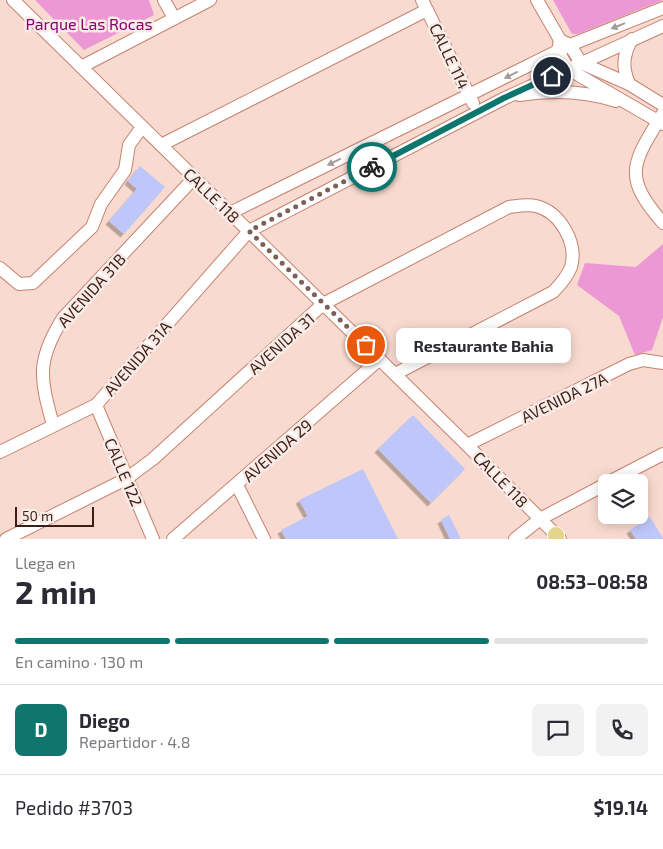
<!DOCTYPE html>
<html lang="es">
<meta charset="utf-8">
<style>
body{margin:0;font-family:"Exo 2",sans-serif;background:#f2f2f3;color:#2b2b33;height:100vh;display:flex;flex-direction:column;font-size:19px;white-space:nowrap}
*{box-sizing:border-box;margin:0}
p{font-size:16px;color:#7c7c81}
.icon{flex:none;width:28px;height:28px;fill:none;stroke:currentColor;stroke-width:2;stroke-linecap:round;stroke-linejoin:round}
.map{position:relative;height:539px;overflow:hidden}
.panel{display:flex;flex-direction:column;background:#fff;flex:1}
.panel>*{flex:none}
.buttons{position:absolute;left:598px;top:474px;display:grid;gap:10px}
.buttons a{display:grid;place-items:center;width:50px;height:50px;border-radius:8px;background:#fff;box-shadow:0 2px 12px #0003;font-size:25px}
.scale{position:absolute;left:15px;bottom:12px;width:79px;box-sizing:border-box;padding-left:5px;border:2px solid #3a1f17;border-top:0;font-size:14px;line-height:18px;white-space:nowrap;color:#3a1f17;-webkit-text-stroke:4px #faebe6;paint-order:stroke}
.pin{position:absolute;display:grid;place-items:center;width:42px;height:42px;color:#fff;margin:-21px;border:2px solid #fff;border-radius:50%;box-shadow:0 1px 5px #0007}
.courier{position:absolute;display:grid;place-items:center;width:50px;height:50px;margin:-25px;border:4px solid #0f766e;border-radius:50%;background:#fff;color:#222;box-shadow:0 1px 6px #0007}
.bubble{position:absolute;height:35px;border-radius:8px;background:#fff;box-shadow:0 2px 12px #0003;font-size:16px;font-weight:700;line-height:35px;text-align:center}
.headline em{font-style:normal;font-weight:700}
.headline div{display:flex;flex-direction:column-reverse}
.headline{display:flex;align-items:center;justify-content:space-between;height:85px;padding:0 15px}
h1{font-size:32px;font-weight:700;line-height:38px}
.bar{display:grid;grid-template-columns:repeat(4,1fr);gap:8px 5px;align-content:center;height:60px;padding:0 15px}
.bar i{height:6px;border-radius:4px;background:#e1e1e2}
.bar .selected{background:#0f766e}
.bar p{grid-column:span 4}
.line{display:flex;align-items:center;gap:12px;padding:0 15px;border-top:1px solid #e1e1e2}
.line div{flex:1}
.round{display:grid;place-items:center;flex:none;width:52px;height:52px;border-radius:8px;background:#f2f2f3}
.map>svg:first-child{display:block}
.green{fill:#ec98d4}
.building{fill:#bfc7fa;filter:url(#shadow)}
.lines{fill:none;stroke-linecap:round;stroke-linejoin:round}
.minor-casing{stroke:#c6826d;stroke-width:14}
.major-casing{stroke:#fff;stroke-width:18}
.minor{stroke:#fff;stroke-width:12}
.major{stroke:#e3d58c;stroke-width:16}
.oneway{fill:#a69a97}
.done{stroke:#7c6058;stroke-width:5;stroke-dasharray:0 9}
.route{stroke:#0f766e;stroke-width:6}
.labels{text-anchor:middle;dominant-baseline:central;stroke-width:5;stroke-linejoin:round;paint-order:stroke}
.park-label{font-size:16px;fill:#880172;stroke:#faebe6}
.street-label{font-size:16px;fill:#3a1f17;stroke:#faebe6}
</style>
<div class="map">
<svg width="663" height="539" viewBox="0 0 663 539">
<defs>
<filter id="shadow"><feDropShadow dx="-3.5" dy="3.5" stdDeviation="0" flood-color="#0004"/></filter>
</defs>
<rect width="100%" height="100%" fill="#f8dad0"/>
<g class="green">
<polygon points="35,0 149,0 154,15 84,50"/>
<polygon points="553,0 663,0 578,34 572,34"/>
<polygon points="663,244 663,317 652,350 635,355 619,316 577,285 585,263 636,267"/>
</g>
<g class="building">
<polygon points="140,166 165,187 124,234 109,221 137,189 128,181"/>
<polygon points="413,415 465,469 431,503 378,449"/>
<polygon points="363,469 398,539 286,539 281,530 308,516 299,500"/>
<polygon points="449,515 461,539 450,539 441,520"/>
<polygon points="650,517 663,538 663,539 636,539 630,530"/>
</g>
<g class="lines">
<defs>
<g id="minor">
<polyline points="13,0 467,445 560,539"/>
<polyline points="164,0 174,18"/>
<polyline points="422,0 473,103"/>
<polyline points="537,0 560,40 570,45 581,63"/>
<polyline points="560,40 558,51 568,69 663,124"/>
<polyline points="581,63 629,84 663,105"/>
<polyline points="81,67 210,0"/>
<path d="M629,84C622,67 623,55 632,39"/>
<path d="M519,95C551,90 585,91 616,101"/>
<path d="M663,113C633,163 621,175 663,223"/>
<polyline points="161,145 427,10"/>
<polyline points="230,213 570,45 663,8"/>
<polyline points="0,268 19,284 33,283 92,227 101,204 125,170 129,145 142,127"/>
<polyline points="96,405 153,539"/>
<path d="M53,425C40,378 36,361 63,318L194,178"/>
<polyline points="467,445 629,364 643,360 663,363"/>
<polyline points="0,452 96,405 249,231 505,98 663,26"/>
<polyline points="609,482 663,454"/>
<polyline points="237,485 264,539"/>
<path d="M6,539L126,479L153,459L323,304L509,207C517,206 527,204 536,206C560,212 578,243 571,267C567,277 560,285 553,292L395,374"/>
<polyline points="173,539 380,359"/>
<polyline points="515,539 540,519 606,484"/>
</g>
<polyline id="major" points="556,535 556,539"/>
</defs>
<use href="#minor" class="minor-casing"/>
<use href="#major" class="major-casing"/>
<use href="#minor" class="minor"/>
<use href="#major" class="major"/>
</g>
<defs><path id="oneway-solid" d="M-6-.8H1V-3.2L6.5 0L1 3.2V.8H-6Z" transform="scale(1.25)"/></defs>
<g class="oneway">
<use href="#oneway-solid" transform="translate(618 26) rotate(158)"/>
<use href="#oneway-solid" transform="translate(511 75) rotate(153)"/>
<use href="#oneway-solid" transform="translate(334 162) rotate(154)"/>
</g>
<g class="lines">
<polyline class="done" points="366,345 249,231 372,167"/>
<polyline class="route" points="372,167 504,98 552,76"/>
</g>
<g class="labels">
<g class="park-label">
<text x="89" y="23">Parque Las Rocas</text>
</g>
<g class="street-label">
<text transform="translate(450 56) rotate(64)">CALLE 114</text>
<text transform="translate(212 195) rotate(44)">CALLE 118</text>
<text transform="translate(91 290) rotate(-48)">AVENIDA 31B</text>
<text transform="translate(281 343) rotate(-42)">AVENIDA 31</text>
<text transform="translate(137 358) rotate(-49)">AVENIDA 31A</text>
<text transform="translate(564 397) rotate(-26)">AVENIDA 27A</text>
<text transform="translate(277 450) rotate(-41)">AVENIDA 29</text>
<text transform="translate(124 472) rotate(67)">CALLE 122</text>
<text transform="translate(501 479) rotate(46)">CALLE 118</text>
</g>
</g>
</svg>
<div class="buttons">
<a><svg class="icon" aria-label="layers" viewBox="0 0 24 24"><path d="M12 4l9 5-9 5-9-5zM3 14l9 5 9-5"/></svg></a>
</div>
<div class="scale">50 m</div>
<div class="pin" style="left:366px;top:345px;background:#ea580c"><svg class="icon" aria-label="bag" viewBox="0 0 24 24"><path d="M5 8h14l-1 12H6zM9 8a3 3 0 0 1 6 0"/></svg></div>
<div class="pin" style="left:552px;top:76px;background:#1f2937"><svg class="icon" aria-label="home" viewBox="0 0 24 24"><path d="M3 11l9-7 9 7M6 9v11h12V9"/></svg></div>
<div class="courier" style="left:372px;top:167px"><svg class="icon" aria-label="bike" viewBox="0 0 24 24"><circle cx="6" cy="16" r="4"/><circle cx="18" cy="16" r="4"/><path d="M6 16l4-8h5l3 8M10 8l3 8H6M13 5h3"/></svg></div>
<div class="bubble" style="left:396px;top:328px;width:175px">Restaurante Bahia</div>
</div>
<section class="panel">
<div class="headline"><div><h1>2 min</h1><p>Llega en</p></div><em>08:53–08:58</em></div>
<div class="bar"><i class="selected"></i><i class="selected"></i><i class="selected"></i><i></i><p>En camino · 130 m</p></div>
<div class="line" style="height:90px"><b class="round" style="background:#0f766e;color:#fff">D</b><div><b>Diego</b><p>Repartidor · 4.8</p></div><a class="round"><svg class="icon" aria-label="chat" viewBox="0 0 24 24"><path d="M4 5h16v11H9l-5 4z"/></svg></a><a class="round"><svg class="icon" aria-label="phone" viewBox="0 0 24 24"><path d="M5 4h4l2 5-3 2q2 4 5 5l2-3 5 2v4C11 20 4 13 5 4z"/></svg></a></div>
<div class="line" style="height:65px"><div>Pedido #3703</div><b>$19.14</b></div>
</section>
